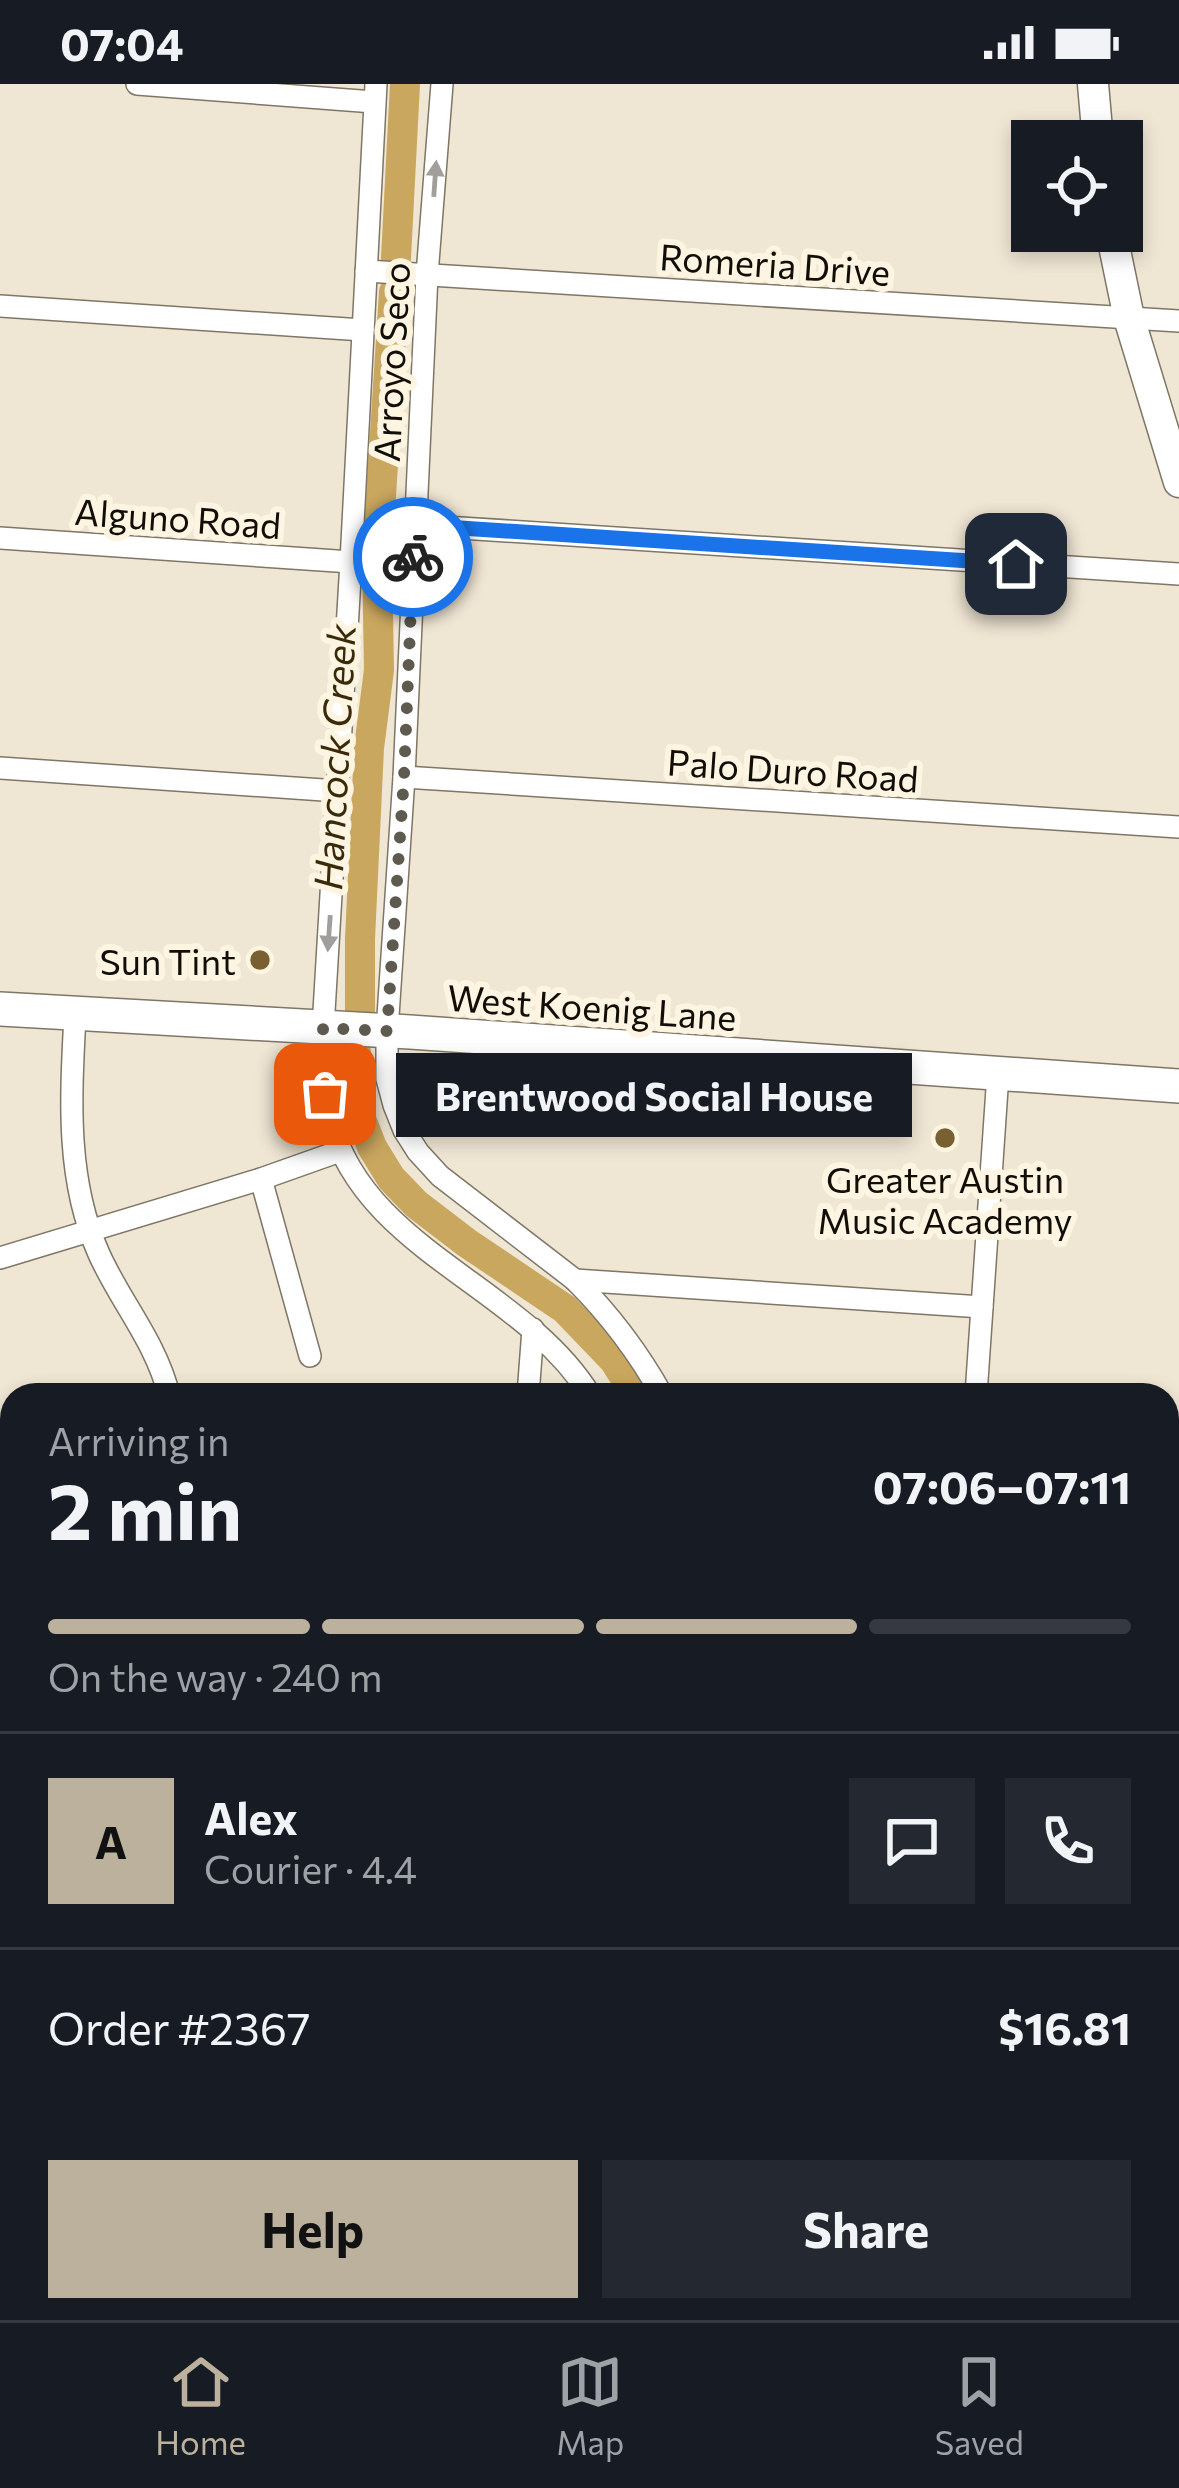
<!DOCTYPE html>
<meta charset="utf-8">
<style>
body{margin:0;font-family:Commissioner,sans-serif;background:#242831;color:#f1f3f6;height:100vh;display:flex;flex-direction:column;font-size:45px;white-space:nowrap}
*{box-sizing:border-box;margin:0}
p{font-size:39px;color:#9ea1a6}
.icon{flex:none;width:66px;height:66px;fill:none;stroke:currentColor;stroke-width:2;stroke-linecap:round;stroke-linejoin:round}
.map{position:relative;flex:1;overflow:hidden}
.drawer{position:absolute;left:0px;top:1299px;width:1179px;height:939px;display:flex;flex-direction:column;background:#171b24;border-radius:36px 36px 0 0;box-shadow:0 6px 18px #0003}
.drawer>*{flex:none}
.fabs{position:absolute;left:1011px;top:36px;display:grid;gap:24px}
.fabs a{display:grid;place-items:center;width:132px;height:132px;border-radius:0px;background:#171b24;box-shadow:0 6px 18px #0003;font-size:60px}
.pin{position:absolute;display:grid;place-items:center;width:102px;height:102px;color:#fff;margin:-51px;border-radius:24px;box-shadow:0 6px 18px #0006}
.courier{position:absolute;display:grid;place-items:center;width:120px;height:120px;margin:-60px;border:9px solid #1a73e8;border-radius:50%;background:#fff;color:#222;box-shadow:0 3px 15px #0007}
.bubble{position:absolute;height:84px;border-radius:0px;background:#171b24;box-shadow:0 6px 18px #0003;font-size:39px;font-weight:700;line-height:84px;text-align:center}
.head em{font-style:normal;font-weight:700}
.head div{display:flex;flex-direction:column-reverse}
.head{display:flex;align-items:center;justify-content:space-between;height:204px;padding:0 48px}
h1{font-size:78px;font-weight:700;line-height:90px}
.bar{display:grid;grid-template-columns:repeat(4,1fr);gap:18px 12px;align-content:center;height:144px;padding:0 48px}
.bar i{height:15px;border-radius:9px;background:#363941}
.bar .selected{background:#bbb19d}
.bar p{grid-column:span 4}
.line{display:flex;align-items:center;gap:30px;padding:0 48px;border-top:3px solid #363941}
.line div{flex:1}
.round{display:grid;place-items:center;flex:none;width:126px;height:126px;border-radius:0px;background:#242831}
.action{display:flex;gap:24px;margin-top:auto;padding:24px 48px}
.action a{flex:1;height:138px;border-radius:0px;background:#bbb19d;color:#111;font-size:48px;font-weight:700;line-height:138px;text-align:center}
.action a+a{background:#242831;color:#f1f3f6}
.status{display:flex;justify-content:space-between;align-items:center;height:84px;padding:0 60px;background:#171b24;direction:ltr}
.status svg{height:33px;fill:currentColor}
.dock{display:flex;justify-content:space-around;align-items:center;height:168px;border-top:3px solid #363941;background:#171b24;font-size:33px;color:#9ea1a6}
.dock a{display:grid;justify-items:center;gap:6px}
.dock .selected{color:#bbb19d}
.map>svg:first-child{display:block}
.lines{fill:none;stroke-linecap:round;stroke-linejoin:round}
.stream{stroke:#caa75f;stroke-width:4.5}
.river{stroke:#caa75f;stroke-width:30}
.street-casing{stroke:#7e7666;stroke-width:24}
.secondary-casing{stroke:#7e7666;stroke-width:33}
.primary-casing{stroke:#7e7666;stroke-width:36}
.street{stroke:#fff;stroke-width:21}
.secondary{stroke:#fff;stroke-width:30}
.primary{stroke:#fff;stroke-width:33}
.oneway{fill:#a09f9c}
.done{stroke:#5f5a4f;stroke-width:12;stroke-dasharray:0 21.6}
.route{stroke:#1a73e8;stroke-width:15}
.poi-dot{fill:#786031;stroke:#fdf4e1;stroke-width:4.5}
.labels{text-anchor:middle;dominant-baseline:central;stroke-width:12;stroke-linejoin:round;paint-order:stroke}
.street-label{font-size:36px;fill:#110e08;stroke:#fdf4e1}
.poi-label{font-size:36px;fill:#110e08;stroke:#fdf4e1;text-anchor:end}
.water-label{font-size:39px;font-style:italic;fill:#392a0a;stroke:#fdf4e1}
</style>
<div class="status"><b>07:04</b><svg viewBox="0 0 49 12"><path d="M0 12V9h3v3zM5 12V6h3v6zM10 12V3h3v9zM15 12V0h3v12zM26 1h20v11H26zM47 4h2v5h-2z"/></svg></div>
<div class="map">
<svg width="1179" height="2236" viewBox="0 0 1179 2236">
<rect width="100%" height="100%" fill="#f0e6d4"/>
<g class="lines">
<g class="stream">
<polyline points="395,3 404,7"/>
<polyline points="1167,1344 1179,1344"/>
</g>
<g class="river">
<polyline points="396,174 405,0"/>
<polyline points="360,926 360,855 369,664 379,586 377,475 394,208"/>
<polyline points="356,968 352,1012 372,1063 391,1094 416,1120 467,1159 565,1225 614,1276 636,1311"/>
<polyline points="652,2236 653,2226"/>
</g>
<defs>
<g id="street">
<polyline points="137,0 374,18"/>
<path d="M376,0L351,478L323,944C323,974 322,1005 330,1035C363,1166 523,1202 590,1311"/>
<path d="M442,0L427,191L404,693L387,947V995L394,1021L404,1046L418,1068L440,1092L575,1196C610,1231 638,1268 662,1311"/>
<polyline points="366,187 1179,237"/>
<polyline points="0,222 363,246"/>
<polyline points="414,441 1179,490"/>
<polyline points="0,454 351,478"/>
<polyline points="0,684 338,707"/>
<polyline points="404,693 1179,743"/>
<path d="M75,931C71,1011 65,1094 99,1170C121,1219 156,1258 169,1311"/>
<polyline points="261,1095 310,1272"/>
<polyline points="0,1174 261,1095 340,1067"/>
<polyline points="575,1196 982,1223"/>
<polyline points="528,1311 533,1245"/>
<polyline points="976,1311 998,990"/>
<polyline points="1167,1624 1179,1624"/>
<polyline points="116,2236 117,2226"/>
<polyline points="461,2236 461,2226"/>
<polyline points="806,2236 807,2226"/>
</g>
<g id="secondary">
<polyline points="1093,0 1098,57"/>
<polyline points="1111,147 1129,234 1179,398"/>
<polyline points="1167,1978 1179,1803"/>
<polyline points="1150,2236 1150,2226"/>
</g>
<polyline id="primary" points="0,925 410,948 1179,1002"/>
</defs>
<use href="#street" class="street-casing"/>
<use href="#secondary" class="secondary-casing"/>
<use href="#primary" class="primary-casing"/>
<use href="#street" class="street"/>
<use href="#secondary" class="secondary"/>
<use href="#primary" class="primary"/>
</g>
<defs><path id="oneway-solid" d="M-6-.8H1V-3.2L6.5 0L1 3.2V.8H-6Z" transform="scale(3)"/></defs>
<g class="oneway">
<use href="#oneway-solid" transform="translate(435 95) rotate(-86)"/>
<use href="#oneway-solid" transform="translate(329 849) rotate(94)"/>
</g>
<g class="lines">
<polyline class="done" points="325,1010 323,944 387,947 404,693 413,473"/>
<polyline class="route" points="413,473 414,441 1016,480"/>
</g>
<g class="poi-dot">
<circle cx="260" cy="876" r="12"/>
<circle cx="945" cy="1054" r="12"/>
</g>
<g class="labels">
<g class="street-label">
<text transform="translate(775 179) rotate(4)">Romeria Drive</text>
<text transform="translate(390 278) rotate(-87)">Arroyo Seco</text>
<text transform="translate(178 433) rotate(4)">Alguno Road</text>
<text transform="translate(793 685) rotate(4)">Palo Duro Road</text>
<text transform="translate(592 922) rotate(4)">West Koenig Lane</text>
</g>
<g class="poi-label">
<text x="236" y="876">Sun Tint</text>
<text x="945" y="1094" text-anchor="middle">Greater Austin<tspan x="945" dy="41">Music Academy</tspan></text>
</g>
<g class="water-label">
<text transform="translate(333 673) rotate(-87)">Hancock Creek</text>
</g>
</g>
</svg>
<div class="fabs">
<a><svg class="icon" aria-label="locate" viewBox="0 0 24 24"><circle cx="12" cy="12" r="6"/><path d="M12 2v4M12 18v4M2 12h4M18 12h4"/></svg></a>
</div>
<div class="pin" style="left:325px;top:1010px;background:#ea580c"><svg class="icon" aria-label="bag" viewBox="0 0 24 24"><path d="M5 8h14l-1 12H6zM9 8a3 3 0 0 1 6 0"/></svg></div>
<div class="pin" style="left:1016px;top:480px;background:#1f2937"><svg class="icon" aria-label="home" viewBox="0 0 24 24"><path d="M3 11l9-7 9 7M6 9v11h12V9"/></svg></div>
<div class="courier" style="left:413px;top:473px"><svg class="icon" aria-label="bike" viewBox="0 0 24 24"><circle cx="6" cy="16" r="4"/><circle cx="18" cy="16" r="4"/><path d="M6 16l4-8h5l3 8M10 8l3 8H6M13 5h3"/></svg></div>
<div class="bubble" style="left:396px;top:969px;width:516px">Brentwood Social House</div>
<section class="drawer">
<div class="head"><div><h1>2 min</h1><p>Arriving in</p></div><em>07:06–07:11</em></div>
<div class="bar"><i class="selected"></i><i class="selected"></i><i class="selected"></i><i></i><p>On the way · 240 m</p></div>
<div class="line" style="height:216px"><b class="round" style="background:#bbb19d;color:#111">A</b><div><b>Alex</b><p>Courier · 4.4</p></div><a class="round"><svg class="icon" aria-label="chat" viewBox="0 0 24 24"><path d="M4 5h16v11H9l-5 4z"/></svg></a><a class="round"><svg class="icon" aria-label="phone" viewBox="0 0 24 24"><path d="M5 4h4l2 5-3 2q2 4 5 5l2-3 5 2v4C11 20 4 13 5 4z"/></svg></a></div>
<div class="line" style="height:156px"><div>Order #2367</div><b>$16.81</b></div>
<div class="action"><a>Help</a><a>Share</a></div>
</section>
</div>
<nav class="dock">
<a class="selected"><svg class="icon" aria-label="home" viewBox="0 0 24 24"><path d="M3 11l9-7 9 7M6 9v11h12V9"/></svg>Home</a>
<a><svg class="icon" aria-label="map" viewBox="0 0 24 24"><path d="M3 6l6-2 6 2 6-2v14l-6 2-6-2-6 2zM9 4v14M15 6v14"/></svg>Map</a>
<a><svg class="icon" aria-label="saved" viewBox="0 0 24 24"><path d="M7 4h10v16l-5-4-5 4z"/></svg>Saved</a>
</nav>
